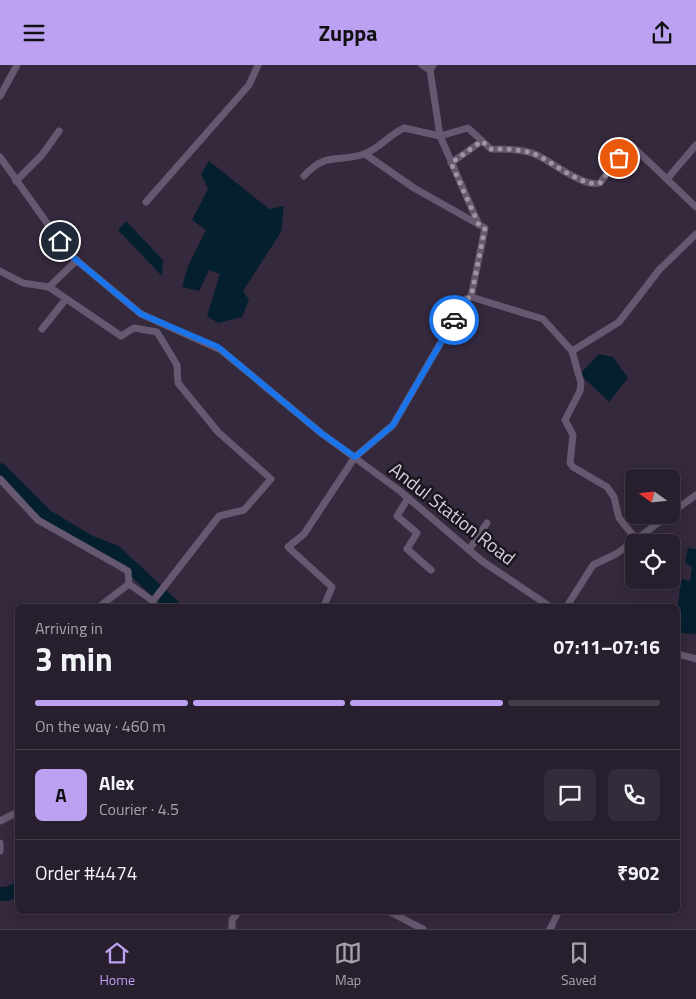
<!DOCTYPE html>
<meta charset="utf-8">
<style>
body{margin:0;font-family:"Titillium Web",sans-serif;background:#342c3a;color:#f1f3f6;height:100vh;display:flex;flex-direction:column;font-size:19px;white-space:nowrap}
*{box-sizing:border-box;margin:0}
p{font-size:16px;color:#a5a2aa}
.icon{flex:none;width:28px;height:28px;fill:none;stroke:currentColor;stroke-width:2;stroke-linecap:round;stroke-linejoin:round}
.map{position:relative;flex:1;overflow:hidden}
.side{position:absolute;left:15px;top:539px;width:665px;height:310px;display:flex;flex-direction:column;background:#281f2e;border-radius:8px;box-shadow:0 2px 12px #0003,0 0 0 1px #443d4a}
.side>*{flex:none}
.needle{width:32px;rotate:285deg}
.tools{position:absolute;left:625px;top:404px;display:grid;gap:10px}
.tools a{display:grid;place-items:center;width:55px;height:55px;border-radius:8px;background:#281f2e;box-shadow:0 2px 12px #0003,0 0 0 1px #443d4a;font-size:25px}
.pin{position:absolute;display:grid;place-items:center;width:42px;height:42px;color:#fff;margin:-21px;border:2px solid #fff;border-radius:50%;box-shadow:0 1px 5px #0007}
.courier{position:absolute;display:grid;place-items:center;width:50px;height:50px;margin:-25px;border:4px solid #1a73e8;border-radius:50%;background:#fff;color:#222;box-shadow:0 1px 6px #0007}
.summary em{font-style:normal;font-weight:700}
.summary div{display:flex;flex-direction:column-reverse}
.summary{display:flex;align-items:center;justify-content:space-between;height:85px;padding:0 20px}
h1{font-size:32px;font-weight:700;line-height:38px}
.bar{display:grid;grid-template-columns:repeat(4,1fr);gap:8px 5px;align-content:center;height:60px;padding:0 20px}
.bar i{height:6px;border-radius:4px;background:#443d4a}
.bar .selected{background:#bca0f2}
.bar p{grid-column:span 4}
.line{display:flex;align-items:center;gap:12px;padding:0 20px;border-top:1px solid #443d4a}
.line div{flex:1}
.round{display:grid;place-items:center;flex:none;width:52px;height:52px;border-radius:8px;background:#342c3a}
header{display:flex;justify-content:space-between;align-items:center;height:65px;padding:0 20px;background:#bca0f2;color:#111;font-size:22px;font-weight:700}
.tab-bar{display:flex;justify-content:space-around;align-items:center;height:70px;border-top:1px solid #443d4a;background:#281f2e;font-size:14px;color:#a5a2aa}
.tab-bar a{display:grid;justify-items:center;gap:2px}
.tab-bar .selected{color:#bca0f2}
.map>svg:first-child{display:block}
.water{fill:#04202f}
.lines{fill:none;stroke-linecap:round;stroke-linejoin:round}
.river{stroke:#04202f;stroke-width:14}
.minor{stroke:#66596f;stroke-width:7}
.done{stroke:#9e95a4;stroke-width:5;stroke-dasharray:0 9}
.route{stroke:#1a73e8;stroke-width:6}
.labels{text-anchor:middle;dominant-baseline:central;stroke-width:5;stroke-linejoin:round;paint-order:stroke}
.street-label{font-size:19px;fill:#d7cfdc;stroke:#1a151e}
</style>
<header><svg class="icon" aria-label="menu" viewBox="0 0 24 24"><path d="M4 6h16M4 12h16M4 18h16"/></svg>Zuppa<svg class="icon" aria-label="share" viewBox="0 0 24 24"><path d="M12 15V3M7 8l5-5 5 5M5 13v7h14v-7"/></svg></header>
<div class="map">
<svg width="696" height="864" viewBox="0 0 696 864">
<rect width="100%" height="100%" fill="#35293d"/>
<g class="water">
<polygon points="209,96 269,144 284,141 281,167 243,226 249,235 242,252 218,258 207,251 220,209 209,205 199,226 182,222 188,201 206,165 192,155 208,124 201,109"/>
<polygon points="126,156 163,195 162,211 118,165"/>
<polygon points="599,289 613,292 628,313 609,337 580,309"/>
<path d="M688,483L696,484V569L679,568C676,548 678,534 682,514L690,516L692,502L685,497Z"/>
</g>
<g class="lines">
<g class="river">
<polyline points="0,405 46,451 89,477 115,487 173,541"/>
<polyline points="0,829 7,829 18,824"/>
</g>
<g class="minor">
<polyline points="422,0 430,5"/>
<polyline points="433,0 430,5 440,71 479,160"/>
<polyline points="0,31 17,0"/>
<polyline points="365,89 414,123 485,163 471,232"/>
<polyline points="0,92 69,189 141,249 221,285 321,368 400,426 482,496 549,541"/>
<polyline points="451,98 482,76"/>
<path d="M304,111C326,86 338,98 364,89C379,84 390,69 404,63L440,71L468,63L491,84C506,84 523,84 537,90C552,97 584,123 600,118L628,80H631L696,142"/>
<polyline points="667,114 696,80"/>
<polyline points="16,116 42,90 59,66"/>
<polyline points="146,137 249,20 258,0"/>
<polyline points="77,195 49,222 121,271 134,263 157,267 177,300 178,318 218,367 271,414 244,445 219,451 153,536 129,519 100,541"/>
<polyline points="0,206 23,218 49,222"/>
<polyline points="42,264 66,234"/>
<polyline points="572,286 619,257 659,205 696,169"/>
<polyline points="0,414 38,455 128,506 129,519"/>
<polyline points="408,433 397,451 417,468 407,484 431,505"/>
<polyline points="671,448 696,430"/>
<polyline points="469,485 487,458"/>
<polyline points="324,541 332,522 288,482 304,469 355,392 393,360 466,234 471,232 543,254 572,286 581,318 580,326 565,355 573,370 570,398 573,402 607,422 614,432 619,453 636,474"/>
<polyline points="567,541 593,500 616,489 669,450"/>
<polyline points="678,589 696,594"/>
<polyline points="0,756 18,747"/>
<polyline points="0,778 0,786"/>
<polyline points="388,846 423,864"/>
<polyline points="232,864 232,855 239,846"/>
<polyline points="550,864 559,846"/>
</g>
</g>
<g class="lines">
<path class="done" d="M454,255L466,234L471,232L485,163L479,160L451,98L482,76L491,84C506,84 523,84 537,90C552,97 584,123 600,118L619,93"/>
<polyline class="route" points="60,176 69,189 141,249 218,282 321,368 355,392 393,360 454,255"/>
</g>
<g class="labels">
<g class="street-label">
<text transform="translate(453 448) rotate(38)">Andul Station Road</text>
</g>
</g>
</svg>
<div class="tools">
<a><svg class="needle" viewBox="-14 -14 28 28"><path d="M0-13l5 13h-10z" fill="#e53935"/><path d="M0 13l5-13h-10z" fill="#a5a2aa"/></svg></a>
<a><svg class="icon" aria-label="locate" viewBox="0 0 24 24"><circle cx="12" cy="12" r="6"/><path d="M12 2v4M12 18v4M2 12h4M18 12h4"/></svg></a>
</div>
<div class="pin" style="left:619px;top:93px;background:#ea580c"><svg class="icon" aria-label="bag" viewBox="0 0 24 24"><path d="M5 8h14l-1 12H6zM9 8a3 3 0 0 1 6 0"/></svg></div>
<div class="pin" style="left:60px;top:176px;background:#1f2937"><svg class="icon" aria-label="home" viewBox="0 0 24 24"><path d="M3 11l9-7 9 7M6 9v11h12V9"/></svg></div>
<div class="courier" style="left:454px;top:255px"><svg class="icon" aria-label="car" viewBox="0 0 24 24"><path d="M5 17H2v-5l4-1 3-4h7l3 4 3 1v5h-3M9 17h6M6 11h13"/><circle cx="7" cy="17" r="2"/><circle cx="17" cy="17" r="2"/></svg></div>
<section class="side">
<div class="summary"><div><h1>3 min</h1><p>Arriving in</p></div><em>07:11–07:16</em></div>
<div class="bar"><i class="selected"></i><i class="selected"></i><i class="selected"></i><i></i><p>On the way · 460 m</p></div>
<div class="line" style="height:90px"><b class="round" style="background:#bca0f2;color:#111">A</b><div><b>Alex</b><p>Courier · 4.5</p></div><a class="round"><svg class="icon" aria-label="chat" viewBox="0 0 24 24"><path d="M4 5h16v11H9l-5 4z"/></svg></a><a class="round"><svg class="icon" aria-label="phone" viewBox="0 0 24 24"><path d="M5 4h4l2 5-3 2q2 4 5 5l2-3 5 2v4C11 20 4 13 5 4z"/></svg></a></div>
<div class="line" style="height:65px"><div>Order #4474</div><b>₹902</b></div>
</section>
</div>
<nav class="tab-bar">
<a class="selected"><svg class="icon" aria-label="home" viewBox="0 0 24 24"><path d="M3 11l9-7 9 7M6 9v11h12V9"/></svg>Home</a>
<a><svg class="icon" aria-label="map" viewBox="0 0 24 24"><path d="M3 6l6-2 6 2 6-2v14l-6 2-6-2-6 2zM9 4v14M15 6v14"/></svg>Map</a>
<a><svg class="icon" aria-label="saved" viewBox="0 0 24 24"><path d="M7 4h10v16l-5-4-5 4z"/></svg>Saved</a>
</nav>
